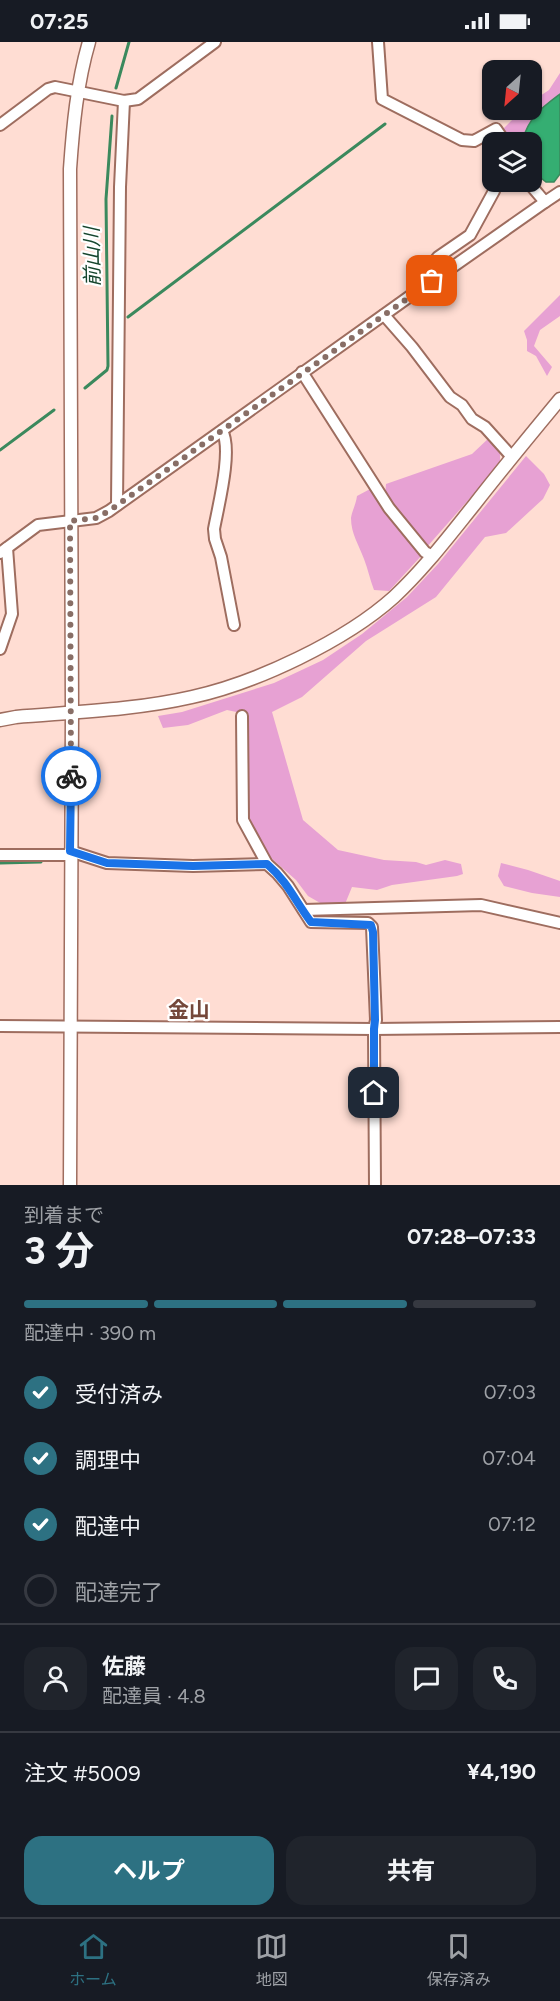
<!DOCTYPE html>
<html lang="ja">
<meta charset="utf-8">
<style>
body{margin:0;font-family:Figtree,"Noto Sans JP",sans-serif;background:#20242c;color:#f1f3f6;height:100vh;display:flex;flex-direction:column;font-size:22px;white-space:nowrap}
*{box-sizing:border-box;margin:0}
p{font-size:20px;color:#9ea1a6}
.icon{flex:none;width:33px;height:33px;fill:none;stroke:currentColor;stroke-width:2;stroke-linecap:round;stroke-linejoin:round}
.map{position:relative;height:1143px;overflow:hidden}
.panel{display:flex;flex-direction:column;background:#171b24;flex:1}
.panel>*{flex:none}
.needle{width:39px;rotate:207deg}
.tools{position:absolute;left:482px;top:18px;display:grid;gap:12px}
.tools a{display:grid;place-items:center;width:60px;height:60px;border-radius:12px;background:#171b24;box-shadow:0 2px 4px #0004;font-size:30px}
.pin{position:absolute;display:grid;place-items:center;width:51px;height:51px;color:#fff;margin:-26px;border-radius:12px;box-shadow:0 3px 9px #0006}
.courier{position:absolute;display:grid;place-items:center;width:60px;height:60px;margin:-30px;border:4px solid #1a73e8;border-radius:50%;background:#fff;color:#222;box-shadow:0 2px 8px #0007}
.summary em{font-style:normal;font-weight:700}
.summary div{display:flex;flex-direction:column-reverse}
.summary{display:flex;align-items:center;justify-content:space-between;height:102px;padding:0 24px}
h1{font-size:39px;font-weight:700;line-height:45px}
.bar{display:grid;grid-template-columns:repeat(4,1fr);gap:9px 6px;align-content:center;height:72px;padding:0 24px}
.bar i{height:8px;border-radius:4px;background:#363941}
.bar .active{background:#2d7182}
.bar p{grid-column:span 4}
.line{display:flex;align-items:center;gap:15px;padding:0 24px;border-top:2px solid #363941}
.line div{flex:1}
.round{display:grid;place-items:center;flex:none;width:63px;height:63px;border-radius:18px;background:#20242c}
ol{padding:0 24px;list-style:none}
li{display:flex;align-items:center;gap:18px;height:66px}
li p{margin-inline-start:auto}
li .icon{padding:6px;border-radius:50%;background:#2d7182;color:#fff;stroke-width:4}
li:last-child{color:#9ea1a6}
li i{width:33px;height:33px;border:3px solid #363941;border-radius:50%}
.button{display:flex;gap:12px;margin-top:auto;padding:12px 24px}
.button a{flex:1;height:69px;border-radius:18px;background:#2d7182;color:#fff;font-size:24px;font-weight:700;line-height:69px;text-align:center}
.button a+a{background:#20242c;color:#f1f3f6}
.status{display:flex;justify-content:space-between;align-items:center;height:42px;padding:0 30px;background:#171b24;direction:ltr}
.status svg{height:16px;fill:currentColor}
.tab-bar{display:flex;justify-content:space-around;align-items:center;height:84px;border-top:2px solid #363941;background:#171b24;font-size:16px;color:#9ea1a6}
.tab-bar a{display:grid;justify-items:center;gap:3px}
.tab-bar .active{color:#2d7182}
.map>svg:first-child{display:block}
.green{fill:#e7a1d3}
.water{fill:#35ae72;stroke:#3b895d;stroke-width:1.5}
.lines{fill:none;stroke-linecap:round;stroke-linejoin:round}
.stream{stroke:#3b895d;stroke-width:3}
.minor-casing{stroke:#9e6d5f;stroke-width:14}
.tertiary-casing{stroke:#9e6d5f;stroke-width:15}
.minor{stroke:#fff;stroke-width:10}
.tertiary{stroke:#fff;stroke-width:12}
.done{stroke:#886e66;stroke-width:6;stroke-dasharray:0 10.8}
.route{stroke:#1a73e8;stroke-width:8}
.labels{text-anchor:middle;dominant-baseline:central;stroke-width:4.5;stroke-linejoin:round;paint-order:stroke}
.water-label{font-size:20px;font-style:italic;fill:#16452d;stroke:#fff}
.quarter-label{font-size:21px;font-weight:bold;fill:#74473a;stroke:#fff}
</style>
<div class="status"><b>07:25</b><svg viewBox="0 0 49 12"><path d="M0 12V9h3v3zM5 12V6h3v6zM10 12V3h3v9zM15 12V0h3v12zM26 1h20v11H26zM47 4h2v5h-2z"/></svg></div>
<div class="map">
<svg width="560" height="1143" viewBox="0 0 560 1143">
<rect width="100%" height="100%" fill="#ffddd3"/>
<g class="green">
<path d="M560,31V52C540,66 529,76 521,100H507L503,87L522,68H531V60L549,48Z"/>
<polygon points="560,253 560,274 540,288 534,304 552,325 547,334 536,314 527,309 527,298 524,289"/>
<polygon points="490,395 500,411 500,422 426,506 385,455 386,442 472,412"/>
<polygon points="526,414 544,432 550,443 543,457 506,491 485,495 436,555 366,599 302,655 272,670 303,778 338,808 384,818 416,820 426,823 445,818 461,822 463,832 457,834 392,843 377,848 352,845 345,862 322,862 308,854 296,838 263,809 246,780 246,672 227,668 188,683 163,686 158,674 182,670 274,641 323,618 362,592 407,555 438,522"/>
<path d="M372,446L423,512L389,549L374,548C370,538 368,527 364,517C359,503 351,492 351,476C352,469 356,462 357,454Z"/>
<polygon points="501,821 528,828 560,839 560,855 532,851 504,844 498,834"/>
</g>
<path class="water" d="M560,52V132L554,140H546L531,128V100H521L522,99C530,74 540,67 560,52Z"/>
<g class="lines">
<g class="stream">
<polyline points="116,46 129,0"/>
<polyline points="128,275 385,82"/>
<polyline points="85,346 107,328 108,324 106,157 112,74"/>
<polyline points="0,408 54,368"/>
<polyline points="0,821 41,820"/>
</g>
<defs>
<g id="minor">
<polyline points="378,0 382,57 462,98 474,99 496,87 505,100"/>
<polyline points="0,83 48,47 55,45 124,59 138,57 215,0"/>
<polyline points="528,140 545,160 560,150"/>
<polyline points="414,252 545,160"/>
<polyline points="384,273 412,305 450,355 462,363 472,377 485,385 512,415"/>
<polyline points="302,330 389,466 425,510 433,514"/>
<path d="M222,389C233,407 218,465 214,487L215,497L221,515L234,583"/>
<polyline points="117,463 120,145 124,59"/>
<polyline points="0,511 38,483 96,476 109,469 413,252 416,243 438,215 470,193 494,149"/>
<polyline points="0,607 12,572 7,506"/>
<polyline points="242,674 243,778 267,822 277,831 288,844 311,880 368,881 372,885 376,978 374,987 375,1143"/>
<polyline points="70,809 107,821 193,824 267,822"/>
<polyline points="0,813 70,813"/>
<polyline points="304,868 481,863 560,881"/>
<polyline points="0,984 374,987 560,985"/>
</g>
<g id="tertiary">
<path d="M0,678L16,675C75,670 135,668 192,655C256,641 345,599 394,555C424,527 449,494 474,463C502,427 531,392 560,357"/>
<path d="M70,1143L72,670L70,127C73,84 77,41 89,0"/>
</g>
</defs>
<use href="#minor" class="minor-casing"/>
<use href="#tertiary" class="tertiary-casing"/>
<use href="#minor" class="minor"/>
<use href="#tertiary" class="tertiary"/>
</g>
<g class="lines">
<polyline class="done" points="71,734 70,479 96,476 109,469 432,239"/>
<path class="route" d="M71,734L70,809L107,821L193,824L267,822C288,840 295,859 311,880L371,883L373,890L375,978L374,987V1051"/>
</g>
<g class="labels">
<g class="water-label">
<text transform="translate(92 215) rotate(-91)">前山川</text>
</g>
<g class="quarter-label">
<text x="189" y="967">金山</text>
</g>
</g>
</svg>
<div class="tools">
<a><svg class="needle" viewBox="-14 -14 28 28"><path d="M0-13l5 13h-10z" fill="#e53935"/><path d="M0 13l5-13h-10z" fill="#9ea1a6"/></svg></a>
<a><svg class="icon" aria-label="layers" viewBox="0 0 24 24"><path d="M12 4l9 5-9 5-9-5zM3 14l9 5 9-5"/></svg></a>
</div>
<div class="pin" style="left:432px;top:239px;background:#ea580c"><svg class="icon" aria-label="bag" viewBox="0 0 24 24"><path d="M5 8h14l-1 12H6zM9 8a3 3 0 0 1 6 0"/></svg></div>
<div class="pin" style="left:374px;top:1051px;background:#1f2937"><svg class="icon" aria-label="home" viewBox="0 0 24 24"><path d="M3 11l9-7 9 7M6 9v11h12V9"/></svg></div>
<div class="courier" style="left:71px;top:734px"><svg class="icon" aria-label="bike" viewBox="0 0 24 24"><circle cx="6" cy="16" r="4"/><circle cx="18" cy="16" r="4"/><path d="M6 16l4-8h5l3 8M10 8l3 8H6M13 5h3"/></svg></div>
</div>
<section class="panel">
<div class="summary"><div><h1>3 分</h1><p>到着まで</p></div><em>07:28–07:33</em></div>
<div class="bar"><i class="active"></i><i class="active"></i><i class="active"></i><i></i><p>配達中 · 390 m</p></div>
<ol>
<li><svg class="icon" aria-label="check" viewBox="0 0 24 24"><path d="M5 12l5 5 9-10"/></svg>受付済み<p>07:03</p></li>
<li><svg class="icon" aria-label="check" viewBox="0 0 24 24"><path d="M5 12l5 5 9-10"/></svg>調理中<p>07:04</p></li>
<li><svg class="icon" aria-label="check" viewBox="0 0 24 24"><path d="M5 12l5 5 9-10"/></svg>配達中<p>07:12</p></li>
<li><i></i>配達完了</li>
</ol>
<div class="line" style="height:108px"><a class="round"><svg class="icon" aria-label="person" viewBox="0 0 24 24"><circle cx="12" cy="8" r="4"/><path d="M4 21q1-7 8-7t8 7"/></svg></a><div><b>佐藤</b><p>配達員 · 4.8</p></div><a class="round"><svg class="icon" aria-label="chat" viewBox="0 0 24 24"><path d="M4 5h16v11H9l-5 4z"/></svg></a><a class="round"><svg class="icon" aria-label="phone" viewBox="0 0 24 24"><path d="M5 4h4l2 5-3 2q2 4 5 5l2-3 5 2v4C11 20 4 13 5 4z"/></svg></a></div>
<div class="line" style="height:78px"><div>注文 #5009</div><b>¥4,190</b></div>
<div class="button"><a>ヘルプ</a><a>共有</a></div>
</section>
<nav class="tab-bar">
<a class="active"><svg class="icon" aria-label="home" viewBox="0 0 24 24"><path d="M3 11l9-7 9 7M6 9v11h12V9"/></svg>ホーム</a>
<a><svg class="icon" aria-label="map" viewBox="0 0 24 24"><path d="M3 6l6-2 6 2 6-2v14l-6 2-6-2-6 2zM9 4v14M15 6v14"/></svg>地図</a>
<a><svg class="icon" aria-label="saved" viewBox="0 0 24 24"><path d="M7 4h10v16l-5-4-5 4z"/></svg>保存済み</a>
</nav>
